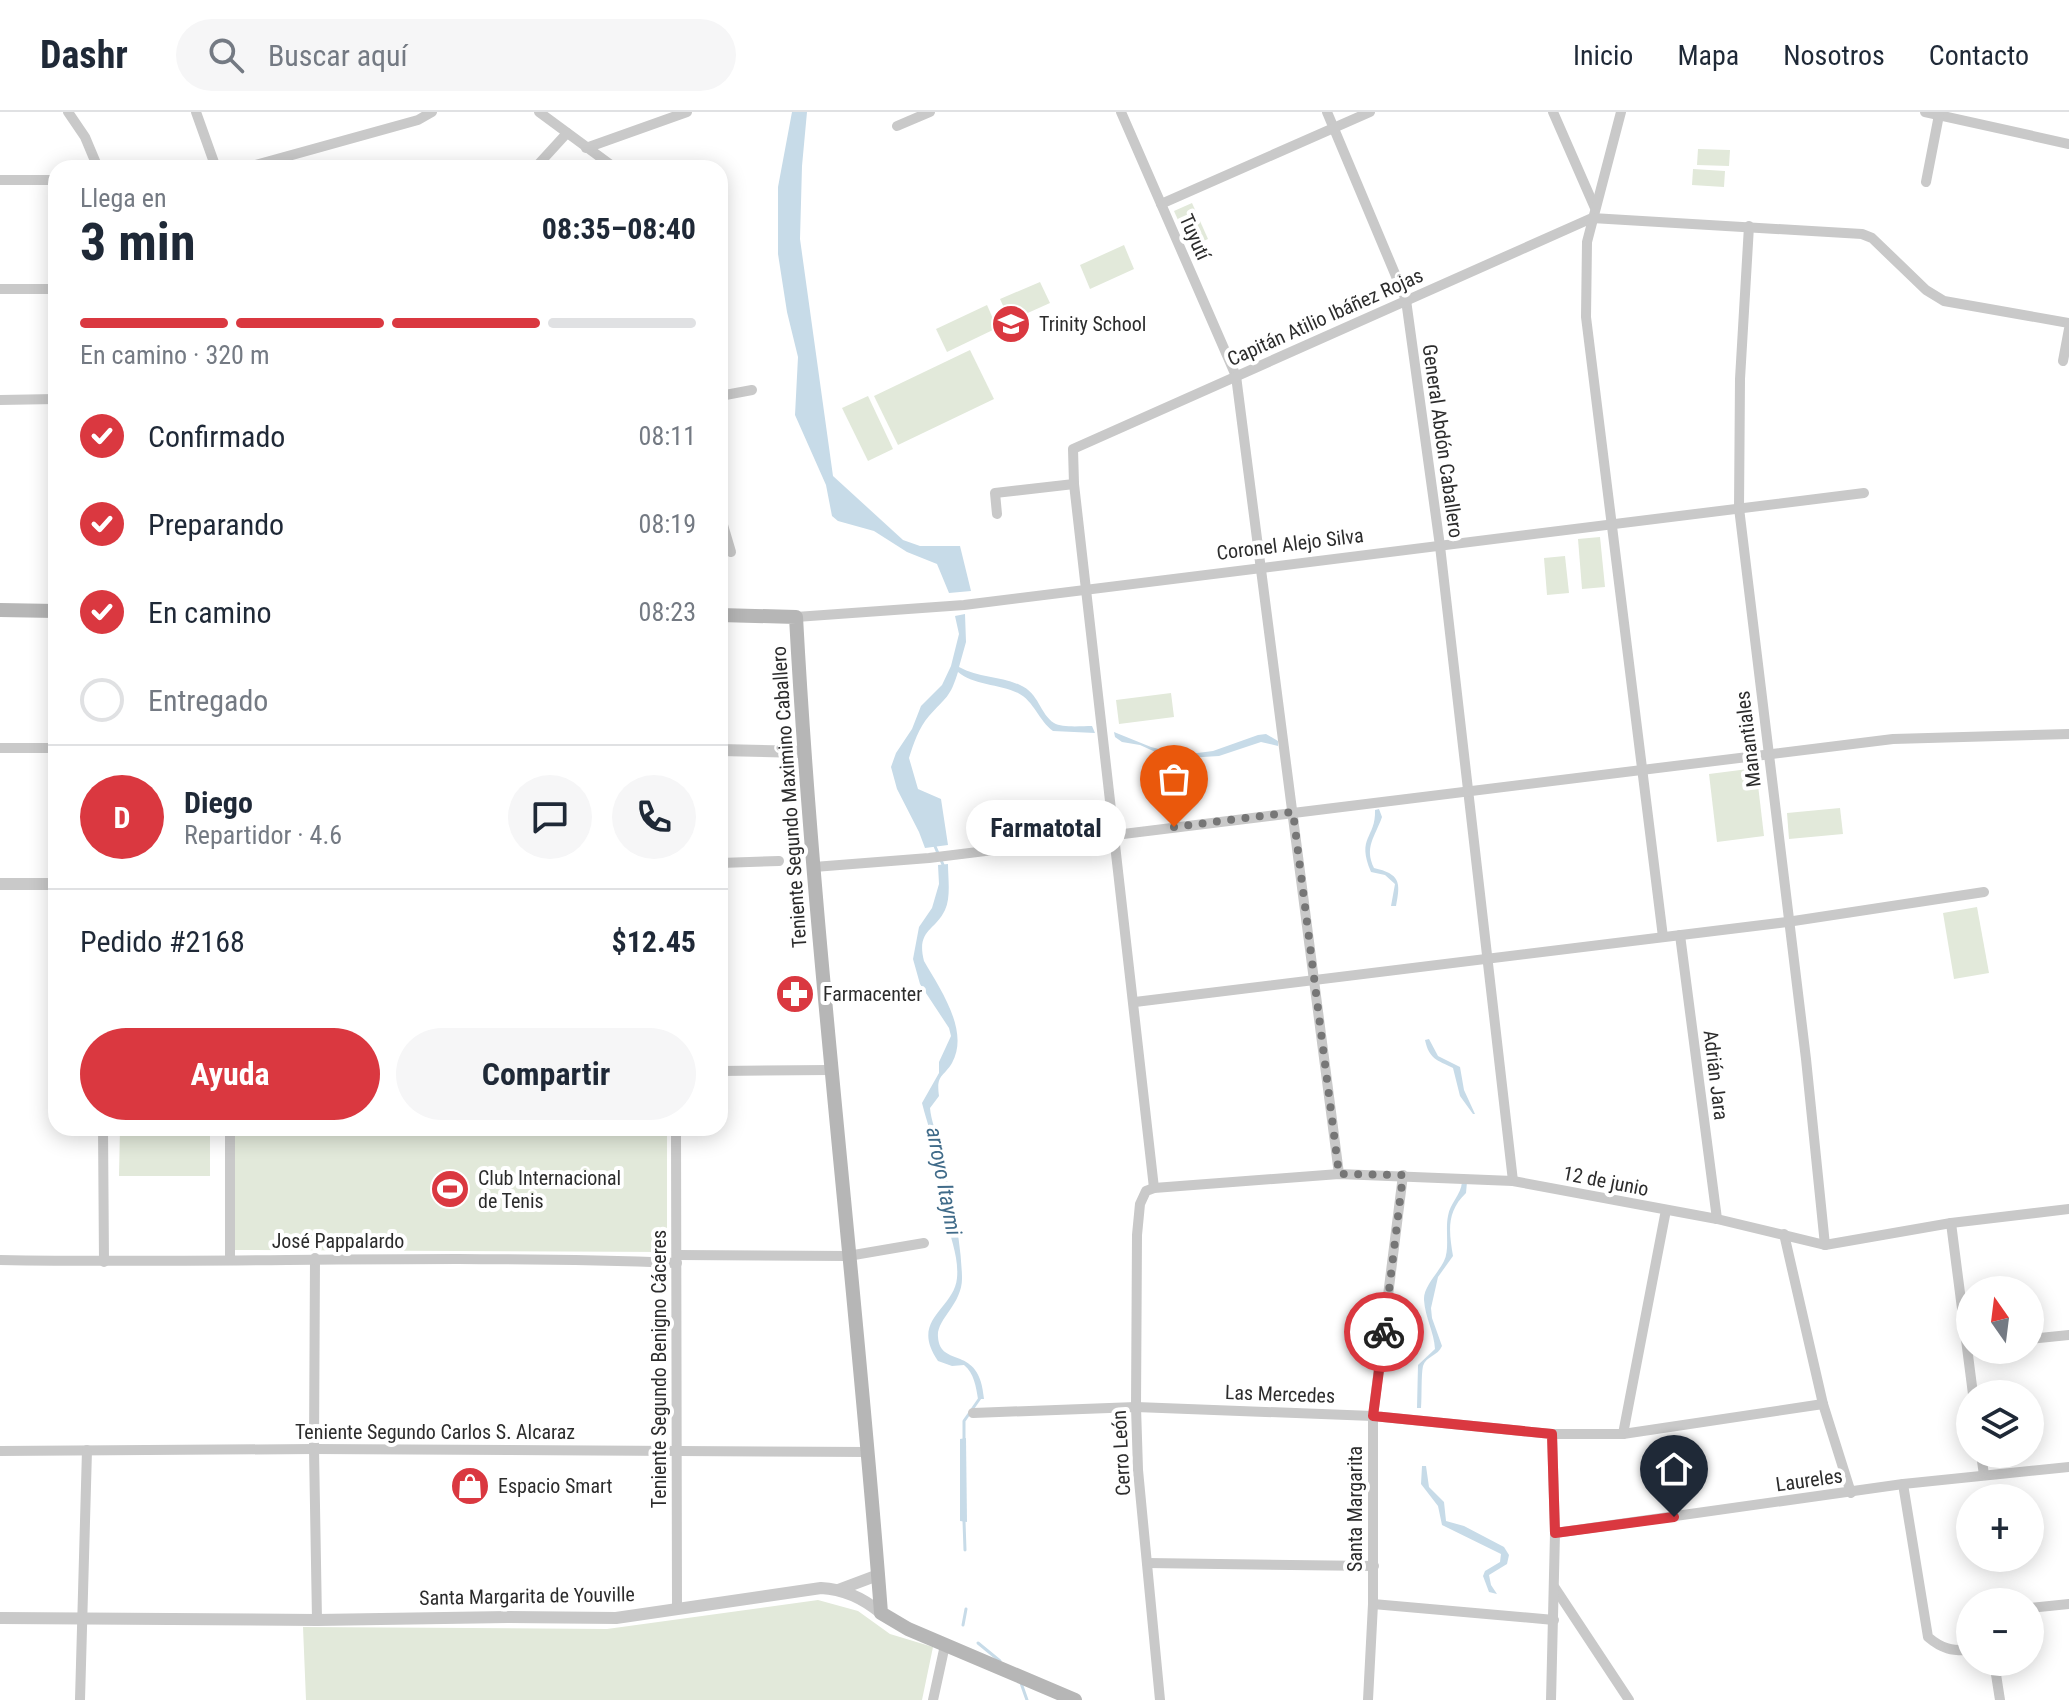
<!DOCTYPE html>
<html lang="es">
<meta charset="utf-8">
<style>
body{margin:0;font-family:"Roboto Condensed",sans-serif;background:#f6f6f7;color:#1f2937;height:100vh;display:flex;flex-direction:column;font-size:30px;white-space:nowrap}
*{box-sizing:border-box;margin:0}
p{font-size:26px;color:#747a83}
.icon{flex:none;width:44px;height:44px;fill:none;stroke:currentColor;stroke-width:2;stroke-linecap:round;stroke-linejoin:round}
.map{position:relative;flex:1;overflow:hidden}
.details{position:absolute;left:48px;top:48px;width:680px;height:976px;display:flex;flex-direction:column;background:#fff;border-radius:24px;box-shadow:0 4px 20px #0003}
.details>*{flex:none}
.needle{width:52px;rotate:346deg}
.fabs{position:absolute;left:1956px;top:1164px;display:grid;gap:16px}
.fabs a{display:grid;place-items:center;width:88px;height:88px;border-radius:50%;background:#fff;box-shadow:0 4px 20px #0003;font-size:40px}
.pin{position:absolute;display:grid;place-items:center;width:68px;height:68px;color:#fff;margin:-82px -34px;border-radius:50% 50% 50% 0;rotate:-45deg;box-shadow:0 0 8px #0007}
.pin .icon{rotate:45deg}
.courier{position:absolute;display:grid;place-items:center;width:80px;height:80px;margin:-40px;border:6px solid #da3840;border-radius:50%;background:#fff;color:#222;box-shadow:0 2px 10px #0007}
.bubble{position:absolute;height:56px;border-radius:28px;background:#fff;box-shadow:0 4px 20px #0003;font-size:26px;font-weight:700;line-height:56px;text-align:center}
.headline em{font-style:normal;font-weight:700}
.headline div{display:flex;flex-direction:column-reverse}
.headline{display:flex;align-items:center;justify-content:space-between;height:136px;padding:0 32px}
h1{font-size:52px;font-weight:700;line-height:60px}
.bar{display:grid;grid-template-columns:repeat(4,1fr);gap:12px 8px;align-content:center;height:96px;padding:0 32px}
.bar i{height:10px;border-radius:6px;background:#e0e1e3}
.bar .on{background:#da3840}
.bar p{grid-column:span 4}
.line{display:flex;align-items:center;gap:20px;padding:0 32px;border-top:2px solid #e0e1e3}
.line div{flex:1}
.round{display:grid;place-items:center;flex:none;width:84px;height:84px;border-radius:42px;background:#f6f6f7}
ol{padding:0 32px;list-style:none}
li{display:flex;align-items:center;gap:24px;height:88px}
li p{margin-inline-start:auto}
li .icon{padding:8px;border-radius:50%;background:#da3840;color:#fff;stroke-width:4}
li:last-child{color:#747a83}
li i{width:44px;height:44px;border:4px solid #e0e1e3;border-radius:50%}
.primary-button{display:flex;gap:16px;margin-top:auto;padding:16px 32px}
.primary-button a{flex:1;height:92px;border-radius:48px;background:#da3840;color:#fff;font-size:32px;font-weight:700;line-height:92px;text-align:center}
.primary-button a+a{background:#f6f6f7;color:#1f2937}
header{display:flex;align-items:center;gap:48px;box-sizing:border-box;height:112px;padding:0 40px;background:#fff;border-bottom:2px solid #e0e1e3}
header strong{font-size:38px}
nav{display:flex;gap:44px;margin-inline-start:auto;font-size:28px}
.search{width:560px;height:72px;background:#f6f6f7;display:flex;align-items:center;gap:20px;box-sizing:border-box;padding:0 28px;border-radius:44px;color:#747a83;font-size:30px}
.map>svg:first-child{display:block}
.green{fill:#e2e9da}
.water{fill:#c7dbe8}
.lines{fill:none;stroke-linecap:round;stroke-linejoin:round}
.stream{stroke:#c7dbe8;stroke-width:3}
.minor{stroke:#c9c9c9;stroke-width:10}
.tertiary{stroke:#c9c9c9;stroke-width:12}
.secondary{stroke:#b6b6b6;stroke-width:14}
.done{stroke:#767676;stroke-width:8;stroke-dasharray:0 14.4}
.route{stroke:#da3840;stroke-width:10}
.labels{text-anchor:middle;dominant-baseline:central;stroke-width:8;stroke-linejoin:round;paint-order:stroke}
.street-label{font-size:20px;fill:#2c2c2c;stroke:#fff}
.poi-label{font-size:20px;fill:#2c2c2c;stroke:#fff;text-anchor:start}
.water-label{font-size:22px;font-style:italic;fill:#406b89;stroke:#fff}
</style>
<header>
<strong>Dashr</strong>
<div class="search"><svg class="icon" aria-label="search" viewBox="0 0 24 24"><circle cx="10" cy="10" r="6"/><path d="M15 15l6 6"/></svg>Buscar aquí</div>
<nav><a>Inicio</a><a>Mapa</a><a>Nosotros</a><a>Contacto</a></nav>
</header>
<div class="map">
<svg width="2069" height="1588" viewBox="0 0 2069 1588">
<rect width="100%" height="100%" fill="#fff"/>
<g class="green">
<polygon points="1698,37 1730,38 1729,54 1697,53"/>
<polygon points="1693,57 1725,59 1724,75 1692,73"/>
<polygon points="1192,91 1208,127 1190,135 1174,99"/>
<polygon points="1124,133 1134,157 1090,177 1080,153"/>
<polygon points="1040,170 1050,191 1010,209 1000,187"/>
<polygon points="987,193 997,216 947,240 936,217"/>
<polygon points="970,238 994,287 898,333 874,284"/>
<polygon points="868,284 893,337 868,349 842,296"/>
<polygon points="1600,425 1605,475 1582,477 1578,427"/>
<polygon points="1565,444 1569,481 1547,483 1544,446"/>
<polygon points="1171,581 1174,605 1119,612 1116,588"/>
<polygon points="1756,656 1764,724 1717,730 1709,662"/>
<polygon points="1840,696 1843,722 1789,727 1787,701"/>
<polygon points="1977,795 1989,861 1954,867 1943,801"/>
<polygon points="120,1016 210,1016 210,1064 119,1064"/>
<polygon points="234,1016 667,1016 667,1140 233,1138"/>
<polygon points="818,1488 858,1499 890,1522 933,1535 922,1588 306,1588 303,1515 607,1517"/>
</g>
<g class="water">
<polygon points="792,0 807,0 802,54 800,127 833,364 903,428 920,434 960,434 971,479 949,481 937,452 907,440 874,419 838,409 832,404 826,373 795,303 798,245 787,200 778,142 778,75"/>
<path d="M965,502L966,530L959,555C979,566 1000,564 1020,573C1039,581 1040,602 1054,611C1062,616 1082,614 1092,614L1095,621L1053,619C1039,609 1034,589 1018,581C999,572 973,573 958,560C950,586 946,585 929,604C919,615 913,633 909,646L918,677L941,687L948,733L925,736L919,720L897,677L891,655L896,641L912,617L921,594L942,573L951,554L959,522L955,504Z"/>
<polygon points="1114,620 1151,635 1182,643 1213,639 1258,623 1266,622 1278,629 1278,634 1261,630 1219,644 1171,647 1140,633 1122,630 1115,625"/>
<path d="M1379,697L1382,705C1375,725 1364,735 1374,756C1400,762 1401,770 1396,794H1391L1395,772L1385,763L1371,760C1356,724 1376,727 1375,698Z"/>
<path d="M948,752C948,766 951,785 945,798C935,819 916,818 924,849C940,877 970,919 952,951C943,966 936,962 939,984L930,996C931,1008 936,1020 939,1032C948,1075 961,1120 962,1165C963,1192 936,1207 938,1225C940,1257 980,1231 984,1287H978C976,1275 974,1261 964,1253L952,1254L938,1249C909,1207 954,1198 957,1166C959,1144 950,1126 946,1105C944,1091 944,1076 941,1062C937,1037 928,1015 922,991L939,961V950L951,924L949,916L920,872L913,847L919,815L932,796L939,772L938,753Z"/>
<path d="M1429,927L1438,944L1460,955L1464,978L1475,1002H1473L1460,984L1453,956C1437,948 1429,947 1425,928Z"/>
<path d="M1462,1070H1467L1466,1081C1446,1100 1449,1120 1453,1144L1438,1165L1431,1196L1432,1206L1442,1234C1438,1244 1426,1244 1423,1254C1421,1263 1422,1285 1421,1296H1417L1418,1253L1435,1237C1434,1220 1425,1205 1424,1188C1423,1175 1439,1160 1444,1149C1450,1137 1445,1118 1448,1104C1450,1091 1461,1083 1462,1070Z"/>
<polygon points="966,1326 967,1410 960,1409 960,1327"/>
<polygon points="1422,1354 1426,1354 1429,1375 1444,1390 1446,1409 1464,1414 1504,1435 1509,1443 1507,1452 1489,1463 1491,1473 1497,1482 1489,1480 1483,1464 1485,1459 1500,1450 1501,1442 1442,1413 1438,1394 1421,1372"/>
</g>
<g class="lines">
<g class="stream">
<polyline points="934,732 944,755"/>
<polyline points="964,1330 964,1309 980,1286"/>
<polyline points="964,1409 965,1438"/>
<polyline points="963,1513 966,1497"/>
<polyline points="978,1531 1000,1549"/>
<polyline points="1021,1571 1027,1588"/>
</g>
<g class="minor">
<polyline points="68,0 85,25 98,56"/>
<polyline points="196,0 216,56"/>
<polyline points="539,0 615,56"/>
<polyline points="1121,0 1236,264 1339,1062"/>
<polyline points="1327,0 1406,188 1440,434 1513,1069"/>
<polyline points="1553,0 1595,96"/>
<polyline points="1621,0 1587,130 1586,205 1663,825"/>
<polyline points="1925,0 2069,32"/>
<polyline points="897,14 930,0"/>
<polyline points="586,36 687,0"/>
<polyline points="245,56 418,8 432,0"/>
<polyline points="535,56 567,21"/>
<polyline points="0,68 56,68"/>
<polyline points="1926,70 1939,3"/>
<polyline points="1161,92 1370,0"/>
<polyline points="1749,114 1740,267 1739,396 1806,947 1825,1133"/>
<polyline points="0,177 56,177"/>
<polyline points="2063,249 2069,217"/>
<polyline points="720,284 752,278"/>
<polyline points="0,288 56,287"/>
<polyline points="997,402 995,381 1074,372"/>
<polyline points="720,403 731,440"/>
<polyline points="796,505 964,493 1864,381"/>
<polyline points="0,636 56,636"/>
<polyline points="720,751 779,749"/>
<polyline points="814,755 929,746 1893,627 2069,622"/>
<polyline points="1680,823 1717,1107"/>
<polyline points="1135,890 1787,810 1984,780"/>
<polyline points="720,959 830,958"/>
<polyline points="103,1016 104,1150"/>
<polyline points="230,1016 230,1147"/>
<polyline points="676,1016 677,1497"/>
<polyline points="1154,1076 1074,372 1073,337 1592,106 1862,122 1872,126 1926,178 1944,189 2069,211"/>
<polyline points="1951,1111 1973,1282"/>
<polyline points="1784,1122 1823,1292 1851,1381"/>
<polyline points="677,1143 848,1144 924,1131"/>
<polyline points="315,1146 314,1337 317,1508"/>
<path d="M0,1148C226,1152 451,1142 677,1151"/>
<polyline points="2030,1227 2069,1223"/>
<polyline points="973,1301 1136,1295 1373,1304 1552,1322 1623,1322 1823,1292"/>
<polyline points="1623,1322 1666,1098"/>
<polyline points="0,1339 314,1337 869,1340"/>
<polyline points="1981,1342 1984,1363"/>
<path d="M1903,1372L1928,1525C1942,1537 1952,1539 1970,1538"/>
<polyline points="1555,1421 1903,1372 2069,1355"/>
<polyline points="1147,1451 1374,1454"/>
<polyline points="1555,1476 1629,1588"/>
<polyline points="1373,1492 1554,1508"/>
<polyline points="2030,1496 2069,1492"/>
<polyline points="1998,1550 1995,1556 2000,1588"/>
<polyline points="80,1588 87,1338"/>
<polyline points="933,1588 945,1533"/>
<polyline points="1160,1588 1138,1358 1136,1295 1137,1123 1140,1092 1146,1079 1154,1076 1339,1062 1513,1069 1717,1107 1825,1133 1951,1111 2069,1097"/>
<polyline points="1368,1588 1373,1492 1373,1304 1403,1063"/>
<polyline points="1551,1588 1555,1421 1552,1322"/>
</g>
<g class="tertiary">
<polyline points="720,638 803,640"/>
<polyline points="0,772 56,772"/>
<polyline points="838,1478 878,1463"/>
<path d="M0,1506L317,1508L508,1505L616,1506L821,1476C844,1477 863,1486 881,1501"/>
</g>
<g class="secondary">
<polyline points="0,498 56,499"/>
<path d="M720,503L796,505C814,838 856,1168 881,1501L908,1517L1075,1588"/>
</g>
</g>
<g class="lines">
<polyline class="done" points="1174,715 1293,700 1339,1062 1403,1063 1384,1220"/>
<polyline class="route" points="1384,1220 1373,1304 1552,1322 1555,1421 1674,1405"/>
</g>
<defs>
<symbol id="school-disc" viewBox="-11 -11 22 22"><circle r="9.5" fill="#da3840" stroke="#fff"/><path d="M0-5L7-2L0 1L-7-2ZM-4 1L0 2.5L4 1V4Q0 6-4 4Z" fill="#fff"/></symbol>
<symbol id="pharmacy-disc" viewBox="-11 -11 22 22"><circle r="9.5" fill="#da3840" stroke="#fff"/><path d="M-2-6h4v4h4v4h-4v4h-4v-4h-4v-4h4Z" fill="#fff"/></symbol>
<symbol id="stadium-disc" viewBox="-11 -11 22 22"><circle r="9.5" fill="#da3840" stroke="#fff"/><path d="M0-5a6.5 5 0 1 0 0 10a6.5 5 0 1 0 0-10ZM-3.5-1.8h7v3.6h-7Z" fill="#fff"/></symbol>
<symbol id="shop-disc" viewBox="-11 -11 22 22"><circle r="9.5" fill="#da3840" stroke="#fff"/><path d="M-5-2.5h2.3a2.7 3.5 0 0 1 5.4 0H5L5.5 6h-11ZM-1.5-2.5h3a1.5 2.3 0 0 0-3 0Z" fill="#fff"/></symbol>
</defs>
<g fill-rule="evenodd">
<use href="#school-disc" x="989" y="190" width="44" height="44"/>
<use href="#pharmacy-disc" x="773" y="860" width="44" height="44"/>
<use href="#stadium-disc" x="428" y="1055" width="44" height="44"/>
<use href="#shop-disc" x="448" y="1352" width="44" height="44"/>
</g>
<g class="labels">
<g class="street-label">
<text transform="translate(1195 125) rotate(66)">Tuyutí</text>
<text transform="translate(1325 205) rotate(-24)">Capitán Atilio Ibáñez Rojas</text>
<text transform="translate(1443 329) rotate(82)">General Abdón Caballero</text>
<text transform="translate(1290 432) rotate(-7)">Coronel Alejo Silva</text>
<text transform="translate(1748 627) rotate(-97)">Manantiales</text>
<text transform="translate(789 685) rotate(-94)">Teniente Segundo Maximino Caballero</text>
<text transform="translate(1716 963) rotate(83)">Adrián Jara</text>
<text transform="translate(1606 1069) rotate(11)">12 de junio</text>
<text x="338" y="1129">José Pappalardo</text>
<text transform="translate(659 1257) rotate(-90)">Teniente Segundo Benigno Cáceres</text>
<text transform="translate(1280 1282) rotate(2)">Las Mercedes</text>
<text x="435" y="1320">Teniente Segundo Carlos S. Alcaraz</text>
<text transform="translate(1121 1341) rotate(-93)">Cerro León</text>
<text transform="translate(1809 1368) rotate(-8)">Laureles</text>
<text transform="translate(1355 1397) rotate(-90)">Santa Margarita</text>
<text transform="translate(527 1484) rotate(-1)">Santa Margarita de Youville</text>
</g>
<g class="poi-label">
<text x="1039" y="212">Trinity School</text>
<text x="823" y="882">Farmacenter</text>
<text x="478" y="1066">Club Internacional<tspan x="478" dy="23">de Tenis</tspan></text>
<text x="498" y="1374">Espacio Smart</text>
</g>
<g class="water-label">
<text transform="translate(944 1069) rotate(79)">arroyo Itaymi</text>
</g>
</g>
</svg>
<div class="fabs">
<a><svg class="needle" viewBox="-14 -14 28 28"><path d="M0-13l5 13h-10z" fill="#e53935"/><path d="M0 13l5-13h-10z" fill="#747a83"/></svg></a>
<a><svg class="icon" aria-label="layers" viewBox="0 0 24 24"><path d="M12 4l9 5-9 5-9-5zM3 14l9 5 9-5"/></svg></a>
<a>+</a>
<a>−</a>
</div>
<div class="pin" style="left:1174px;top:715px;background:#ea580c"><svg class="icon" aria-label="bag" viewBox="0 0 24 24"><path d="M5 8h14l-1 12H6zM9 8a3 3 0 0 1 6 0"/></svg></div>
<div class="pin" style="left:1674px;top:1405px;background:#1f2937"><svg class="icon" aria-label="home" viewBox="0 0 24 24"><path d="M3 11l9-7 9 7M6 9v11h12V9"/></svg></div>
<div class="courier" style="left:1384px;top:1220px"><svg class="icon" aria-label="bike" viewBox="0 0 24 24"><circle cx="6" cy="16" r="4"/><circle cx="18" cy="16" r="4"/><path d="M6 16l4-8h5l3 8M10 8l3 8H6M13 5h3"/></svg></div>
<div class="bubble" style="left:966px;top:688px;width:160px">Farmatotal</div>
<section class="details">
<div class="headline"><div><h1>3 min</h1><p>Llega en</p></div><em>08:35–08:40</em></div>
<div class="bar"><i class="on"></i><i class="on"></i><i class="on"></i><i></i><p>En camino · 320 m</p></div>
<ol>
<li><svg class="icon" aria-label="check" viewBox="0 0 24 24"><path d="M5 12l5 5 9-10"/></svg>Confirmado<p>08:11</p></li>
<li><svg class="icon" aria-label="check" viewBox="0 0 24 24"><path d="M5 12l5 5 9-10"/></svg>Preparando<p>08:19</p></li>
<li><svg class="icon" aria-label="check" viewBox="0 0 24 24"><path d="M5 12l5 5 9-10"/></svg>En camino<p>08:23</p></li>
<li><i></i>Entregado</li>
</ol>
<div class="line" style="height:144px"><b class="round" style="background:#da3840;color:#fff">D</b><div><b>Diego</b><p>Repartidor · 4.6</p></div><a class="round"><svg class="icon" aria-label="chat" viewBox="0 0 24 24"><path d="M4 5h16v11H9l-5 4z"/></svg></a><a class="round"><svg class="icon" aria-label="phone" viewBox="0 0 24 24"><path d="M5 4h4l2 5-3 2q2 4 5 5l2-3 5 2v4C11 20 4 13 5 4z"/></svg></a></div>
<div class="line" style="height:104px"><div>Pedido #2168</div><b>$12.45</b></div>
<div class="primary-button"><a>Ayuda</a><a>Compartir</a></div>
</section>
</div>
